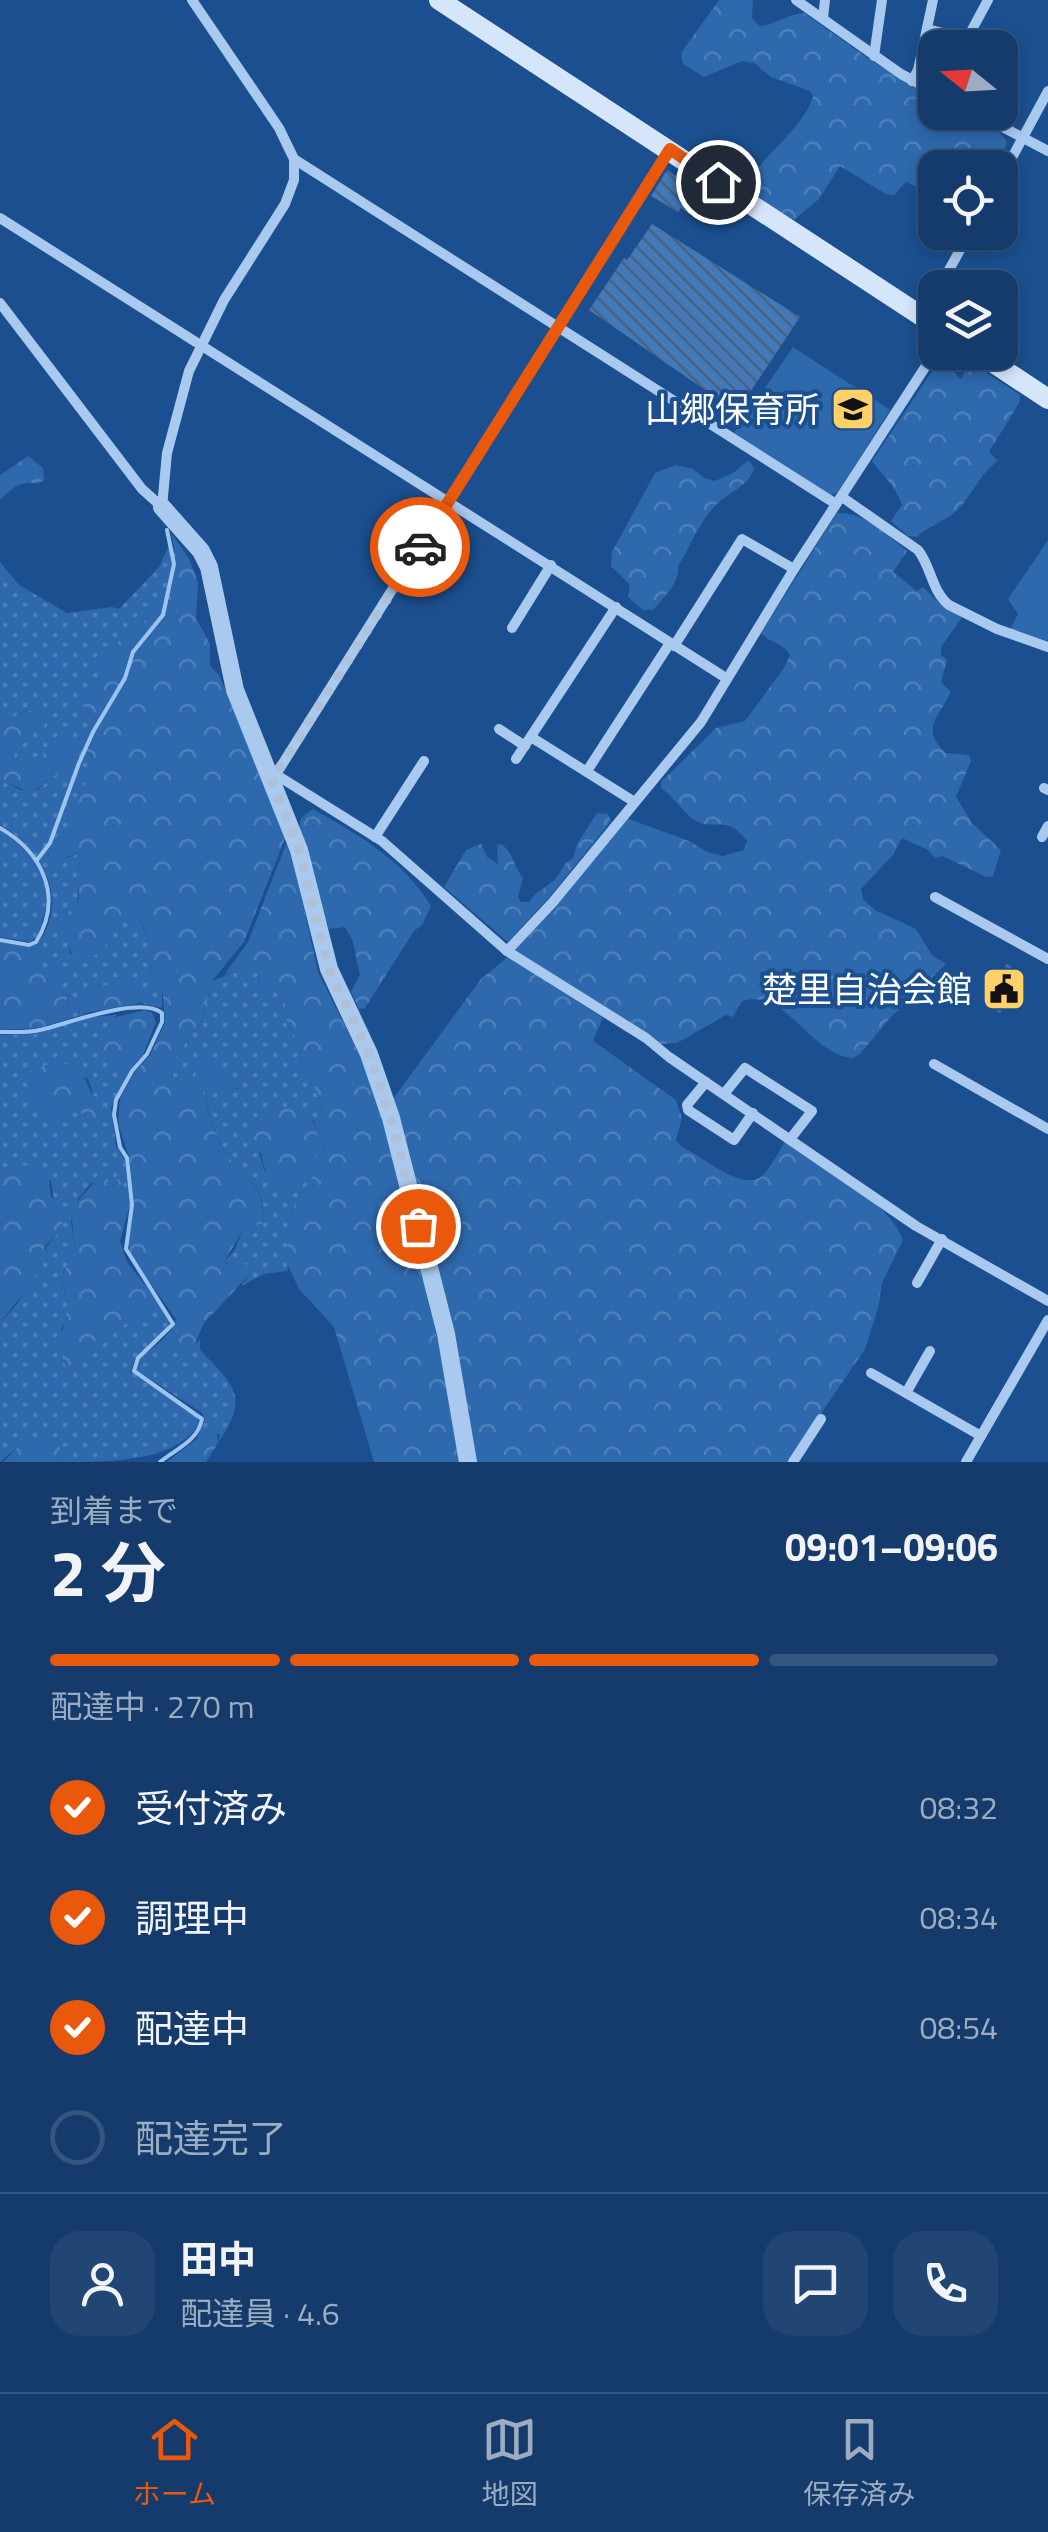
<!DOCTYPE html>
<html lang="ja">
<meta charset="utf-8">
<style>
body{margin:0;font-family:"Titillium Web","Noto Sans JP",sans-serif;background:#214673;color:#f1f3f6;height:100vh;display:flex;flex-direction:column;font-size:38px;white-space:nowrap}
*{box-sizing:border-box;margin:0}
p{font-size:32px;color:#9dadc1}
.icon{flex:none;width:55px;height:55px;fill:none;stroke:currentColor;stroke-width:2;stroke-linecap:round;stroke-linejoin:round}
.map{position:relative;height:1462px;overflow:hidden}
.sheet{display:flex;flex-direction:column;background:#143b6b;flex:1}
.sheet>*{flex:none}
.needle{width:65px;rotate:288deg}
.tools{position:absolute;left:918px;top:30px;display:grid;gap:20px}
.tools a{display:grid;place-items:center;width:100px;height:100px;border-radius:20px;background:#143b6b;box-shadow:0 5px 15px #0003,0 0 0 2px #33557e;font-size:50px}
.pin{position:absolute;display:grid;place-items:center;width:85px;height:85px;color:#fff;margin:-42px;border:5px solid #fff;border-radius:50%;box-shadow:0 2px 10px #0007}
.courier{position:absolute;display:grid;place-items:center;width:100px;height:100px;margin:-50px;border:8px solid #ea580c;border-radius:50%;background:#fff;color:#222;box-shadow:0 2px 12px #0007}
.summary em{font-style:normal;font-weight:700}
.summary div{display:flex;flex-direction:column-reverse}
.summary{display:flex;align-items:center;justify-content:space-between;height:170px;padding:0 50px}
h1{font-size:65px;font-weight:700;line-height:75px}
.bar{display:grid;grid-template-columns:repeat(4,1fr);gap:15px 10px;align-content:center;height:120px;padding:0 50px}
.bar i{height:12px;border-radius:8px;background:#33557e}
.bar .selected{background:#ea580c}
.bar p{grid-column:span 4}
.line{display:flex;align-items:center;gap:25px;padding:0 50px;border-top:2px solid #33557e}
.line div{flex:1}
.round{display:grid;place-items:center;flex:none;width:105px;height:105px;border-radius:30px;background:#214673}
ol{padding:0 50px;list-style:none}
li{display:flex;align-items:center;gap:30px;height:110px}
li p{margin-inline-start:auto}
li .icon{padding:10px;border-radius:50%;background:#ea580c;color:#fff;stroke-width:4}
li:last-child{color:#9dadc1}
li i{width:55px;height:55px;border:5px solid #33557e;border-radius:50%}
.dock{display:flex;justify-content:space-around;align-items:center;height:140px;border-top:2px solid #33557e;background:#143b6b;font-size:28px;color:#9dadc1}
.dock a{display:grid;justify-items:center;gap:5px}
.dock .selected{color:#ea580c}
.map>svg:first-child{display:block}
.grass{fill:url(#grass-dots);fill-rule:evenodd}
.forest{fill:url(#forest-crowns)}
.pitch{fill:#2e69ad}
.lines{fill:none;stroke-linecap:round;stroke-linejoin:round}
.stream{stroke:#9cc4f0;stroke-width:4}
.building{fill:url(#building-back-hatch)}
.minor{stroke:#a9c9ee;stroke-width:10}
.tertiary{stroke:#a9c9ee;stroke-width:18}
.secondary{stroke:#d6e6fa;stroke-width:20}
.done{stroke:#afc1d8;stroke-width:10;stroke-dasharray:0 18}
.route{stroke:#ea580c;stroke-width:12}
.labels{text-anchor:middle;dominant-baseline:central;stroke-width:8;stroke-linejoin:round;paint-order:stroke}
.poi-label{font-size:35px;fill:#fff;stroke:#1b4f8f;text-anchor:end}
</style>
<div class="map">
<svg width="1048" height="1462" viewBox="0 0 1048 1462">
<defs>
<pattern id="grass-dots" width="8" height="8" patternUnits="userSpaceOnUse" patternTransform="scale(2.5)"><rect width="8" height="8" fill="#2e69ad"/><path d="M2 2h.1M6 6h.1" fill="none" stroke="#4d80b9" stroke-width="1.8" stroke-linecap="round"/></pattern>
<pattern id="forest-crowns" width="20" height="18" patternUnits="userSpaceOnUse" patternTransform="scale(2.5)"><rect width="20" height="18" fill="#2e69ad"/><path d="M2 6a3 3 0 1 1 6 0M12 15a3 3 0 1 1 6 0" fill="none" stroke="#4d80b9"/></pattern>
<pattern id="building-back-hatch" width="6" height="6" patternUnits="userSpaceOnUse" patternTransform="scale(2.5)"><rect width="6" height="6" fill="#4478b7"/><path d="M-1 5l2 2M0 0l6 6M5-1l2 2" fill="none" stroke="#486282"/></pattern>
</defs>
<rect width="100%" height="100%" fill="#1b4f8f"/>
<g class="grass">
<polygon points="171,541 176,555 168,596 128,639 118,641 98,666 100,679 86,696 84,706 96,719 92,730 16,767 12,762 18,744 30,734 26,711 0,723 0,562 19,585 67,613 112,607 119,609 159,567"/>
<path d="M87,752L92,756L94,771L70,831L51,847L48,856L66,858L78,854L80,862C71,882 89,902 65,914L70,954L124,920L139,918L147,937L155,945L151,973L162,987V1008L140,1003L144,995L120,982L85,990L78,1004L80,1013L87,1014L67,1019C73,987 58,981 37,962V954L27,947L37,944C71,901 42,848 0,825V789L5,782L21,790H37L65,766Z"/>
<path d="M0,830C33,851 56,883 42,923C39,932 38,937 30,942L0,937Z"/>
<path d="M248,966L258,974L260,985L275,991L285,1001L287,1025L299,1042L302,1063L321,1101L324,1158L292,1209L294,1230L285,1248L288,1271L264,1274L241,1286L250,1274L224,1262L234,1251L243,1230L262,1222C266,1187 252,1186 232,1161C217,1143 206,1111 205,1087L218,1084L228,1090L239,1089V1082L206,1059L194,1078H173L169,1066L202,1020L212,981ZM275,1109L314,1121L318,1146L265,1172L250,1122Z"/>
<path d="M117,1015L112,1018L100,1053L126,1073L132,1066L111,1108L116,1146L125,1160L130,1205L121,1180L91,1183L78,1199L71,1222L75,1247L61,1279C68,1300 70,1310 61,1330L91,1343L141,1315L155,1298L170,1320C164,1343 134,1347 131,1372L197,1416L199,1424C176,1462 110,1462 64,1462L63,1453L20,1445L0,1462V1322C33,1295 32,1258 59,1232L51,1181L23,1166L0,1168V1035L35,1034L88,1017ZM56,1061L88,1079L94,1096L89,1123L80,1111L53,1118L39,1106L46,1066Z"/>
<path d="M200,1339V1350C235,1386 250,1397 218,1443L220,1434L207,1431L196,1439L205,1420L202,1413L136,1370L140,1358L161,1341L162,1351L194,1346Z"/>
</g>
<g class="forest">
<path d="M719,0H753L752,18L759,26C777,25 787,14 804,13L872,61L935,98V112C960,113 993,119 1007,142L996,167L935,168V195L906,182L894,195L886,194L840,166L819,199L794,220C777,209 756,201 749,180C768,151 802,129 813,97L810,91L771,77L754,63L742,61L704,77L683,64L681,53Z"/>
<path d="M970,362L1020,395L1019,403L989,452L998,461C977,475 970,503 950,516C938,524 928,526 917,537L908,536L891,521L902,505C894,483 884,478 872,461L937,364L946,366L961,379Z"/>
<path d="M28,456L43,468L44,480L37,484C21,479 11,489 0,500V475Z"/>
<path d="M749,460L754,469C749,485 730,492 718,503C699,521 692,544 678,566C680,583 663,598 653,610H643L628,597L630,585L611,566L612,552L655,473L676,465L693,469L704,478L715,481L733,473Z"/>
<path d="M837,513C865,512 886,534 907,551L893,572L917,591L923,587L943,607L962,617L941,647V655L947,660L941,682L951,692C938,718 920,730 946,753L969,755L971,761L956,797L972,823L1001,850L993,876L986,877L943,856L935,858L928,850L902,838L893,855L861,889L863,899L875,910L916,929L932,955L946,964L890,1018L860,1054L853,1058C809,1055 788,988 742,1001L733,1017L726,1015L677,1043L659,1044L515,952L516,947L626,818L689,841L707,852L723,856L744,850L747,841C726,814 716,831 696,821C684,814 674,797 661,788V782L716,728L745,721L784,668L790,655C783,643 770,643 761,633Z"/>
<path d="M171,533L189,559L198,582L196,618L210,644V666L219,675L286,836L244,942L212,981L202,1020L169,1066L173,1078L194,1077L206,1059H216L239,1082V1088L228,1090L217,1084L205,1087C205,1111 217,1143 232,1161C252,1186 265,1187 262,1223L243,1230L224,1262L226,1264L240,1261L247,1265L250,1274L204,1323L194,1346L180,1353L161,1351V1341L172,1329L176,1319L131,1257L128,1243L134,1204L129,1157L118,1123L120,1099L133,1074L150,1055L165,1023L162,987L151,973L155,945L147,937L140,919L124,920L104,948L81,966C70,954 68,941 58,929L59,921C71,907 87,903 75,881L80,862L77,854L56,860L48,857L51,847L70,831L75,799L94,771L92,755L87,752L31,793L6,782L0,789V723L26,711L41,710L47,715L45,725L18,744L12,762L16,767L92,729L96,719L84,706L86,696L100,679L98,666L118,641L128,639L168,596L176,555Z"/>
<path d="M313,809C361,837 401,858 431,906L422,925L414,931L365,1008L359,1009L351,992L360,975L353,942L345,927L329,929L299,831L301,818Z"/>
<path d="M597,813L608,814L611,821L552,894L508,942L444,887L466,850L481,844L487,857L498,864L497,845L501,844C514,853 513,866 523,878L518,897L521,902H529C537,890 548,887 556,878C563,869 562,864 573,858L577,844Z"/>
<polygon points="286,844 290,846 318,972 362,1060 380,1105 445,1370 461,1462 374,1462 334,1327 299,1289 285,1259 285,1248 294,1230 292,1209 324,1158 321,1101 302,1063 299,1042 287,1024 285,1001 275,991 261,986 258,974 248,967 224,975 248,942"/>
<path d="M0,942L27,947L37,954L38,962L44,968L53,967C64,981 71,1003 67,1019L39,1028L0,1030Z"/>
<path d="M508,957L603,1018L593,1041L676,1100L682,1118L676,1140L682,1147C701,1155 743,1193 762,1176C771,1168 778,1152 785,1142C819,1166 890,1201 903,1240L882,1283L878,1308L865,1349L788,1462H474L393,1099L481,979Z"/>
<polygon points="120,982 139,986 144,995 140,1003 80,1014 78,1004 84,990"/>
<polygon points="145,1010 152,1013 156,1022 143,1055 126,1073 109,1067 100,1053 112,1018"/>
<path d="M56,1061C97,1072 78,1084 101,1102L103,1115L98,1122L89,1123L80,1111L53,1119L30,1101L27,1081L29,1072Z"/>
<path d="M303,1108C329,1134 319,1176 288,1194C269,1187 265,1171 261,1153C256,1149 250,1147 247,1143C234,1126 265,1111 277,1109C285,1107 295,1108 303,1108Z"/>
<polygon points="14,1165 36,1166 48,1173 51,1197 61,1205 64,1216 59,1232 45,1246 40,1268 31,1285 0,1322 0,1168"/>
<path d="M97,1179L121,1180L130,1205L120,1241L127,1262L155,1298L141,1315L91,1343C88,1360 82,1363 66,1368C50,1329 78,1321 61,1279L75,1247L71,1209Z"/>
<polygon points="217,1430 218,1443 206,1462 167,1462 207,1431"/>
<polygon points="39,1436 54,1439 63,1453 64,1462 3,1462 20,1445"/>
</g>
<g class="pitch">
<polygon points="793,347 890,410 837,493 830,495 734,433"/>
<polygon points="1048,540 1048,641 1010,630 1018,614 1008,599"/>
</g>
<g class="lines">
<g class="stream">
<path d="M0,828C42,852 64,897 36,942L29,945L0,940"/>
<polyline points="37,860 50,843 79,763 93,732 125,678 133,652 163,615 174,564 167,530"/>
<path d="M0,1032C13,1032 27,1033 40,1030C67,1024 140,995 162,1013V1022L147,1054L132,1071L116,1100L114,1115L120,1147L127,1158L132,1205L126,1249L173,1324L138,1358L134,1371L202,1419C198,1441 176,1449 160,1462"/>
</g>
</g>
<g class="building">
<polygon points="667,170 703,195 690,215 681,208 678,212 651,196"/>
<polygon points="652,224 800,317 737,412 589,310 624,258 627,260"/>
<polygon points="1007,964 1024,974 1000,1013 984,1003"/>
</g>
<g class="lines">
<g class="minor">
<polyline points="796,0 901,74 935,92"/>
<polyline points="823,18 825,0"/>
<polyline points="927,29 967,39 988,0"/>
<polyline points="874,56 882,0"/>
<polyline points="912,81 918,70 933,0"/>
<polyline points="974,112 1048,151"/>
<polyline points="294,159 836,504"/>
<polyline points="1000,180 1048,91"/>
<polyline points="0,218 726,678"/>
<polyline points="939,288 970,232"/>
<polyline points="0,303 142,489 162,507"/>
<polyline points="923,316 935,296"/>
<path d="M842,497L918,550C931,566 932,592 949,605L997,629L1048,647"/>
<polyline points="162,507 167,453 189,371 224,300 285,204 294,180 294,159 279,128 192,0"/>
<polyline points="512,628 551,565"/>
<polyline points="674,646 742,539 794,569"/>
<polyline points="499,729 525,746"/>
<polyline points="531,737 633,801"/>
<polyline points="516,759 616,607"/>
<polyline points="587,771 670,643"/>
<polyline points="275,774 382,841 507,951 646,1038 669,1057 916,1226 1048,1301"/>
<polyline points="273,779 669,150"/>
<polyline points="1044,788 1048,790"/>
<polyline points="375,837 424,761"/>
<polyline points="1042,837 1048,826"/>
<polyline points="935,897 1048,959"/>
<polyline points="507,951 553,902 701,722 794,569 935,352"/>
<polyline points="934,1064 1048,1129"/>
<polyline points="706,1082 687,1105 688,1110 734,1140 753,1113"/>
<polyline points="724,1094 745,1068 812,1111 791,1138"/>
<polyline points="917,1283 942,1239"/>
<polyline points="871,1373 981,1436"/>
<polyline points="906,1393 930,1351"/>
<polyline points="793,1462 821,1419"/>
<polyline points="966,1462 1048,1320"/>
</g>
<polyline class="tertiary" points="162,507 201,551 209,567 235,690 299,850 329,969 369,1054 391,1118 446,1334 468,1462"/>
<g class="secondary">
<polyline points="439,0 935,325"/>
<polyline points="977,352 1048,399"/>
</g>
</g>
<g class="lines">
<polyline class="done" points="418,1226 391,1118 369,1054 329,969 299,850 272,780 420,547"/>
<polyline class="route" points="420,547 670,149 718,182"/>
</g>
<defs>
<symbol id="school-square" viewBox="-11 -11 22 22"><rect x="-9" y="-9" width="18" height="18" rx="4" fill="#ffd166" stroke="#1b4f8f"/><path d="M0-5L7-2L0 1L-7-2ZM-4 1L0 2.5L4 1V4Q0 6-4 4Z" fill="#111"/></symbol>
<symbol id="civic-square" viewBox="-11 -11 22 22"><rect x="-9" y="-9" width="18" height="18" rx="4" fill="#ffd166" stroke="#1b4f8f"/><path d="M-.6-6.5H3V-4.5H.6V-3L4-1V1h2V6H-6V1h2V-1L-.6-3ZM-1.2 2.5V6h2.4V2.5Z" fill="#111"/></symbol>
</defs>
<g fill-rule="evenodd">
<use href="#school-square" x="828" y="384" width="50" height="50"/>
<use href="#civic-square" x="979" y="964" width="50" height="50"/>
</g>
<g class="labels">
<g class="poi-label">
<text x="820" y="409">山郷保育所</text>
<text x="972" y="989">楚里自治会館</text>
</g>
</g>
</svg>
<div class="tools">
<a><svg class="needle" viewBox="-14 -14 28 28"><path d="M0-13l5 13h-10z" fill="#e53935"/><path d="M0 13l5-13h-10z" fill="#9dadc1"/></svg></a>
<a><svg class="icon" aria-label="locate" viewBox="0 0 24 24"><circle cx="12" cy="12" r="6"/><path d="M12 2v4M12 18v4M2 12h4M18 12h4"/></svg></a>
<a><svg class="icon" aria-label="layers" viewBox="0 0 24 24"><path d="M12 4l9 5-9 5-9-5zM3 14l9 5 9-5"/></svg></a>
</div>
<div class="pin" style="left:418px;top:1226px;background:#ea580c"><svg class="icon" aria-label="bag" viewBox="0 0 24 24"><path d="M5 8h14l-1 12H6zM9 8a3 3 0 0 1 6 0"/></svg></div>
<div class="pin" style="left:718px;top:182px;background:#1f2937"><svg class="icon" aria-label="home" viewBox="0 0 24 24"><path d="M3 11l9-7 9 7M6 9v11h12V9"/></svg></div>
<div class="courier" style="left:420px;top:547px"><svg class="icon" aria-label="car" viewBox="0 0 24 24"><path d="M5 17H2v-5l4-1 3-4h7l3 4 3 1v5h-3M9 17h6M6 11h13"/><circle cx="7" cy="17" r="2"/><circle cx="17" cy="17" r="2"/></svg></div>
</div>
<section class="sheet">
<div class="summary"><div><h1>2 分</h1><p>到着まで</p></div><em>09:01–09:06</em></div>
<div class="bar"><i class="selected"></i><i class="selected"></i><i class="selected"></i><i></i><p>配達中 · 270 m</p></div>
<ol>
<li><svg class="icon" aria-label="check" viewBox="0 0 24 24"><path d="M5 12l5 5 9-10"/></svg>受付済み<p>08:32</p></li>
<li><svg class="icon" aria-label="check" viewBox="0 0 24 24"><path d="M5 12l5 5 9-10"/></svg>調理中<p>08:34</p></li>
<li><svg class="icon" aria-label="check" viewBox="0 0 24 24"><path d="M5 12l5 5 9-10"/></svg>配達中<p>08:54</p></li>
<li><i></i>配達完了</li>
</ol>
<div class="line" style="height:180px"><a class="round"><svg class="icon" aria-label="person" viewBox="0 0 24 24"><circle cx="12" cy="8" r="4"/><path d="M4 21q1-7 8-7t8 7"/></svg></a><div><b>田中</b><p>配達員 · 4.6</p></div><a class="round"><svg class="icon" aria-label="chat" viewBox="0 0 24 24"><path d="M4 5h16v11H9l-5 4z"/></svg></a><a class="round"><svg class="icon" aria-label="phone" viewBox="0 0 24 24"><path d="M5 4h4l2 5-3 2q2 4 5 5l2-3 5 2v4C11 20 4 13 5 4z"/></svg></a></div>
</section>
<nav class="dock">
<a class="selected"><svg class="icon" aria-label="home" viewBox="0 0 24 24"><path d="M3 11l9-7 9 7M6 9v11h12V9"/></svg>ホーム</a>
<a><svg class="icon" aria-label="map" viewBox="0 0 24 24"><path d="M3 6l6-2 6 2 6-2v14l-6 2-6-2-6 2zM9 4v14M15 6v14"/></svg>地図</a>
<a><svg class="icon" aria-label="saved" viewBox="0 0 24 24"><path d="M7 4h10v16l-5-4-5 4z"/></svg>保存済み</a>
</nav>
